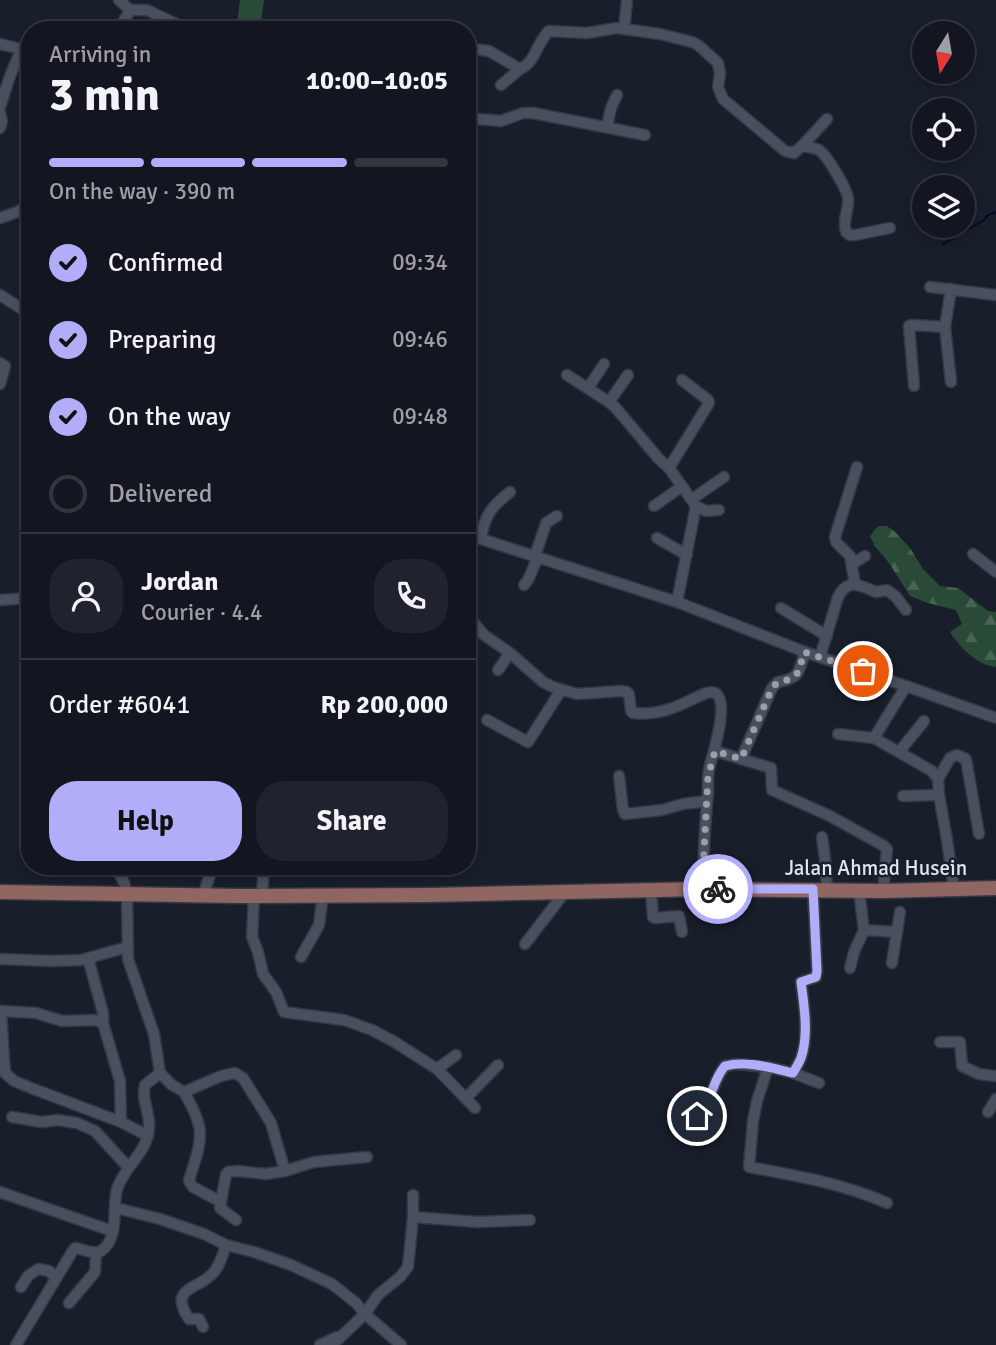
<!DOCTYPE html>
<meta charset="utf-8">
<style>
body{margin:0;font-family:Signika,sans-serif;background:#20232d;color:#f1f3f6;height:100vh;display:flex;flex-direction:column;font-size:26px;white-space:nowrap}
*{box-sizing:border-box;margin:0}
p{font-size:23px;color:#9d9fa5}
.icon{flex:none;width:38px;height:38px;fill:none;stroke:currentColor;stroke-width:2;stroke-linecap:round;stroke-linejoin:round}
.map{position:relative;flex:1;overflow:hidden}
.sheet{position:absolute;left:21px;top:21px;width:455px;height:854px;display:flex;flex-direction:column;background:#131620;border-radius:28px;box-shadow:0 4px 10px #0003,0 0 0 2px #32353e}
.sheet>*{flex:none}
.needle{width:46px;rotate:191deg}
.tools{position:absolute;left:912px;top:21px;display:grid;gap:14px}
.tools a{display:grid;place-items:center;width:63px;height:63px;border-radius:50%;background:#131620;box-shadow:0 4px 10px #0003,0 0 0 2px #32353e;font-size:35px}
.pin{position:absolute;display:grid;place-items:center;width:60px;height:60px;color:#fff;margin:-30px;border:4px solid #fff;border-radius:50%;box-shadow:0 2px 7px #0007}
.courier{position:absolute;display:grid;place-items:center;width:70px;height:70px;margin:-35px;border:5px solid #b2adf9;border-radius:50%;background:#fff;color:#222;box-shadow:0 2px 9px #0007}
.head em{font-style:normal;font-weight:700}
.head div{display:flex;flex-direction:column-reverse}
.head{display:flex;align-items:center;justify-content:space-between;height:119px;padding:0 28px}
h1{font-size:46px;font-weight:700;line-height:52px}
.bar{display:grid;grid-template-columns:repeat(4,1fr);gap:10px 7px;align-content:center;height:84px;padding:0 28px}
.bar i{height:9px;border-radius:5px;background:#32353e}
.bar .on{background:#b2adf9}
.bar p{grid-column:span 4}
.line{display:flex;align-items:center;gap:18px;padding:0 28px;border-top:2px solid #32353e}
.line div{flex:1}
.round{display:grid;place-items:center;flex:none;width:74px;height:74px;border-radius:28px;background:#20232d}
ol{padding:0 28px;list-style:none}
li{display:flex;align-items:center;gap:21px;height:77px}
li p{margin-inline-start:auto}
li .icon{padding:7px;border-radius:50%;background:#b2adf9;color:#111;stroke-width:4}
li:last-child{color:#9d9fa5}
li i{width:38px;height:38px;border:4px solid #32353e;border-radius:50%}
.primary-button{display:flex;gap:14px;margin-top:auto;padding:14px 28px}
.primary-button a{flex:1;height:80px;border-radius:28px;background:#b2adf9;color:#111;font-size:28px;font-weight:700;line-height:80px;text-align:center}
.primary-button a+a{background:#20232d;color:#f1f3f6}
.map>svg:first-child{display:block}
.forest{fill:url(#forest-firs)}
.pitch{fill:#284a37}
.lines{fill:none;stroke-linecap:round;stroke-linejoin:round}
.stream{stroke:#000a29;stroke-width:2}
.minor-casing{stroke:#353843;stroke-width:13}
.major-casing{stroke:#353843;stroke-width:17}
.minor{stroke:#494f5e;stroke-width:10}
.major{stroke:#8f6661;stroke-width:14}
.done{stroke:#9a9fa9;stroke-width:7;stroke-dasharray:0 12.6}
.route{stroke:#b2adf9;stroke-width:9}
.labels{text-anchor:middle;dominant-baseline:central;stroke-width:5;stroke-linejoin:round;paint-order:stroke}
.street-label{font-size:21px;fill:#e0e4ed;stroke:#191e2b}
</style>
<div class="map">
<svg width="996" height="1345" viewBox="0 0 996 1345">
<defs>
<pattern id="forest-firs" width="22" height="20" patternUnits="userSpaceOnUse" patternTransform="scale(1.75)"><rect width="22" height="20" fill="#284a37"/><path d="M5 1l3.5 6h-7zM16 11l3.5 6h-7z" fill="#476454"/></pattern>
</defs>
<rect width="100%" height="100%" fill="#191e2b"/>
<path class="forest" d="M878,526H887L895,532L910,548L923,569L940,586L958,588L988,611L996,612V667C977,665 960,648 950,632L962,624L956,610L928,603L910,596L889,563L875,546L870,536Z"/>
<polygon class="pitch" points="240,0 264,0 260,30 236,30"/>
<g class="lines">
<polyline class="stream" points="943,244 984,220 988,215 996,212"/>
<defs>
<g id="minor">
<polyline points="119,0 130,10 147,10 189,30"/>
<polyline points="624,29 627,0"/>
<polyline points="119,30 130,10"/>
<polyline points="0,44 30,51"/>
<path d="M467,48L489,51L520,69C536,62 537,42 549,31L587,33L617,28L660,34L692,42L698,45L718,63L720,74L718,87L723,99L785,151L794,153L802,146L827,119"/>
<polyline points="501,85 520,69"/>
<polyline points="0,107 10,76 21,50"/>
<polyline points="0,113 2,121 0,128"/>
<polyline points="467,118 501,121 523,113 533,113 645,135"/>
<polyline points="607,127 611,108 617,95"/>
<path d="M802,146C807,147 814,148 819,150C826,154 848,190 848,199C849,210 842,221 846,232L850,235H855L890,228"/>
<polyline points="0,218 17,212 30,204"/>
<polyline points="930,287 996,295"/>
<polyline points="951,289 945,327 951,382"/>
<polyline points="0,295 30,314"/>
<polyline points="0,363 5,366 0,384"/>
<polyline points="567,375 609,402 615,407 659,459 669,468 696,506 706,511 719,510"/>
<polyline points="914,386 909,326 912,325 945,327"/>
<polyline points="588,388 604,364"/>
<polyline points="609,402 628,375"/>
<polyline points="669,468 709,403 708,400 682,380"/>
<polyline points="692,499 724,477"/>
<polyline points="654,506 681,487"/>
<polyline points="467,537 481,539 677,602 805,652 906,686 996,718"/>
<polyline points="657,538 687,555"/>
<path d="M481,539C484,516 492,506 510,492"/>
<polyline points="973,554 996,572"/>
<polyline points="535,556 546,523 557,516"/>
<polyline points="852,564 865,556"/>
<polyline points="855,584 850,556 836,542 835,537 857,467"/>
<polyline points="524,585 528,580 538,557"/>
<polyline points="0,600 30,598"/>
<polyline points="677,602 696,506"/>
<polyline points="781,608 827,636"/>
<path d="M467,615L484,635L510,653L543,682L553,687L577,694L620,691L627,692L629,694L631,711L633,713C656,716 675,708 695,698C700,696 709,690 715,693C730,700 713,754 710,765C707,774 708,783 708,792C705,824 703,857 703,889"/>
<path d="M820,657L838,597C848,577 861,586 876,592L887,590L896,597L906,610"/>
<polyline points="498,670 510,653"/>
<polyline points="906,686 874,738 932,771 938,779 939,795 947,840 954,889"/>
<polyline points="487,720 528,742 561,690"/>
<polyline points="838,734 874,738"/>
<polyline points="715,751 771,768 772,790 830,816 884,846 887,849 883,891"/>
<polyline points="899,752 924,721"/>
<path d="M741,759L772,688L778,682C801,678 798,672 805,652"/>
<polyline points="619,776 623,810 625,814 662,810 683,804 707,801"/>
<polyline points="938,779 950,758 957,755 966,759 979,834"/>
<polyline points="903,796 939,795"/>
<polyline points="822,837 825,859 827,890"/>
<polyline points="116,866 124,883 127,894 128,959 154,1034 160,1073 172,1085 184,1092 221,1076 235,1073 243,1078 271,1123 285,1171"/>
<polyline points="651,890 653,917 655,918 679,916 682,932"/>
<polyline points="203,895 213,866"/>
<polyline points="254,896 252,937 258,952 263,974 276,992 284,1012 344,1020 372,1030 393,1041 437,1069 475,1108"/>
<polyline points="262,896 264,866"/>
<polyline points="864,930 897,932"/>
<polyline points="525,944 565,892"/>
<polyline points="301,957 319,925 323,895"/>
<polyline points="88,958 103,1013 103,1023"/>
<polyline points="0,959 52,961 81,960 128,947"/>
<polyline points="892,963 900,912"/>
<polyline points="850,968 854,952 864,930 859,891"/>
<polyline points="0,1011 36,1013 62,1021 95,1020 103,1023 120,1081 121,1122 148,1136"/>
<polyline points="1,1011 4,1060"/>
<polyline points="940,1042 960,1042 962,1066 979,1074 996,1076"/>
<polyline points="0,1060 4,1060 5,1073 14,1081 31,1088 121,1122"/>
<polyline points="437,1069 456,1055"/>
<path d="M793,1073C796,1068 799,1063 801,1058C809,1036 804,1004 801,982L816,977L817,971L813,889"/>
<path d="M819,1083L793,1073L768,1067L757,1101L753,1121L749,1167C795,1175 844,1184 887,1203"/>
<path d="M184,1092C208,1133 201,1139 189,1181L193,1187L221,1202"/>
<polyline points="466,1098 498,1065"/>
<polyline points="988,1112 996,1099"/>
<polyline points="12,1117 42,1122 58,1120 77,1123 95,1131 128,1167"/>
<path d="M677,1119C682,1119 688,1120 694,1118C709,1112 713,1079 725,1066L736,1064L768,1067"/>
<polyline points="0,1192 112,1231"/>
<polyline points="116,1208 160,1219 204,1234 226,1245 254,1252 291,1265 332,1284 356,1303 365,1314 401,1345"/>
<polyline points="413,1217 478,1222 530,1220"/>
<polyline points="236,1220 220,1208 226,1174 228,1172 238,1171 266,1174 285,1171 314,1162 367,1157"/>
<polyline points="21,1287 28,1276 38,1269 49,1271 56,1278"/>
<polyline points="69,1303 95,1272 96,1253"/>
<path d="M203,1327L199,1319H189C167,1286 200,1290 214,1272C220,1265 223,1254 226,1245"/>
<path d="M16,1345L72,1252L75,1248C83,1249 94,1255 101,1251C120,1238 112,1207 117,1189C124,1166 148,1153 149,1127C150,1112 141,1100 145,1085L160,1073"/>
<polyline points="320,1345 337,1337"/>
<polyline points="332,1345 365,1314 378,1295 400,1277 408,1267 413,1217 413,1195"/>
</g>
<polyline id="major" points="0,892 238,896 429,895 703,889 883,891 996,888"/>
</defs>
<use href="#minor" class="minor-casing"/>
<use href="#major" class="major-casing"/>
<use href="#minor" class="minor"/>
<use href="#major" class="major"/>
</g>
<g class="lines">
<path class="done" d="M718,889H702L708,776L715,751L741,759L772,688L778,682C801,678 798,672 804,652L863,671"/>
<path class="route" d="M697,1116C712,1103 712,1080 725,1066C746,1060 772,1068 793,1073C796,1068 799,1063 801,1058C809,1035 804,1005 801,982L816,977L817,971L813,889H718"/>
</g>
<g class="labels">
<g class="street-label">
<text x="876" y="868">Jalan Ahmad Husein</text>
</g>
</g>
</svg>
<div class="tools">
<a><svg class="needle" viewBox="-14 -14 28 28"><path d="M0-13l5 13h-10z" fill="#e53935"/><path d="M0 13l5-13h-10z" fill="#9d9fa5"/></svg></a>
<a><svg class="icon" aria-label="locate" viewBox="0 0 24 24"><circle cx="12" cy="12" r="6"/><path d="M12 2v4M12 18v4M2 12h4M18 12h4"/></svg></a>
<a><svg class="icon" aria-label="layers" viewBox="0 0 24 24"><path d="M12 4l9 5-9 5-9-5zM3 14l9 5 9-5"/></svg></a>
</div>
<div class="pin" style="left:863px;top:671px;background:#ea580c"><svg class="icon" aria-label="bag" viewBox="0 0 24 24"><path d="M5 8h14l-1 12H6zM9 8a3 3 0 0 1 6 0"/></svg></div>
<div class="pin" style="left:697px;top:1116px;background:#1f2937"><svg class="icon" aria-label="home" viewBox="0 0 24 24"><path d="M3 11l9-7 9 7M6 9v11h12V9"/></svg></div>
<div class="courier" style="left:718px;top:889px"><svg class="icon" aria-label="bike" viewBox="0 0 24 24"><circle cx="6" cy="16" r="4"/><circle cx="18" cy="16" r="4"/><path d="M6 16l4-8h5l3 8M10 8l3 8H6M13 5h3"/></svg></div>
<section class="sheet">
<div class="head"><div><h1>3 min</h1><p>Arriving in</p></div><em>10:00–10:05</em></div>
<div class="bar"><i class="on"></i><i class="on"></i><i class="on"></i><i></i><p>On the way · 390 m</p></div>
<ol>
<li><svg class="icon" aria-label="check" viewBox="0 0 24 24"><path d="M5 12l5 5 9-10"/></svg>Confirmed<p>09:34</p></li>
<li><svg class="icon" aria-label="check" viewBox="0 0 24 24"><path d="M5 12l5 5 9-10"/></svg>Preparing<p>09:46</p></li>
<li><svg class="icon" aria-label="check" viewBox="0 0 24 24"><path d="M5 12l5 5 9-10"/></svg>On the way<p>09:48</p></li>
<li><i></i>Delivered</li>
</ol>
<div class="line" style="height:126px"><a class="round"><svg class="icon" aria-label="person" viewBox="0 0 24 24"><circle cx="12" cy="8" r="4"/><path d="M4 21q1-7 8-7t8 7"/></svg></a><div><b>Jordan</b><p>Courier · 4.4</p></div><a class="round"><svg class="icon" aria-label="phone" viewBox="0 0 24 24"><path d="M5 4h4l2 5-3 2q2 4 5 5l2-3 5 2v4C11 20 4 13 5 4z"/></svg></a></div>
<div class="line" style="height:91px"><div>Order #6041</div><b>Rp 200,000</b></div>
<div class="primary-button"><a>Help</a><a>Share</a></div>
</section>
</div>
